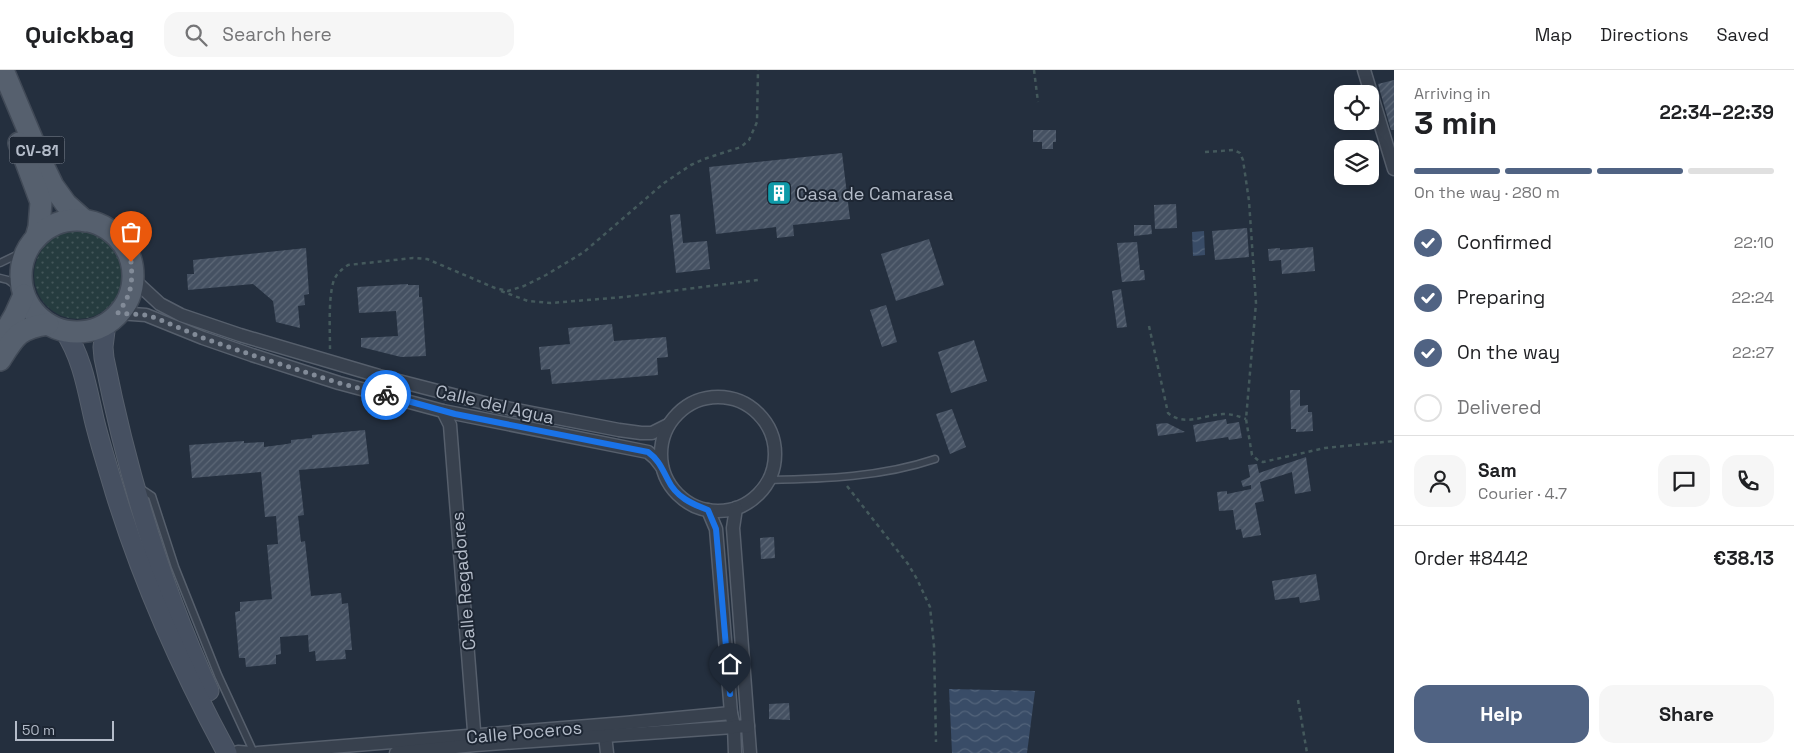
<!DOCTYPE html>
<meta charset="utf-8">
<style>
body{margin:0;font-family:"Space Grotesk",sans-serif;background:#f6f6f6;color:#202124;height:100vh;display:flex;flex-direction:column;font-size:19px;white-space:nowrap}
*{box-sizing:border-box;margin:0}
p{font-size:16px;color:#757577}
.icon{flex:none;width:28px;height:28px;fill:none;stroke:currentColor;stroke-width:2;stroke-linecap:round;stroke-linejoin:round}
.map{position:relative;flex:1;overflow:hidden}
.side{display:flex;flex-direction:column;background:#fff;width:400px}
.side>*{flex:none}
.tools{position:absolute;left:1334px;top:15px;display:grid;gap:10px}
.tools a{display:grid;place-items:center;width:45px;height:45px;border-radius:10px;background:#fff;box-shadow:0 2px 12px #0003;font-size:25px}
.scale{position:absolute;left:15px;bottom:12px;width:99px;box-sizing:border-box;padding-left:5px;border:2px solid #b4bcc9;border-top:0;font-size:14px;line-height:18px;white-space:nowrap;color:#b4bcc9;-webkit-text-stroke:4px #1d2633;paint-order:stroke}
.pin{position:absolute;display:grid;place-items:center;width:42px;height:42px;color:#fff;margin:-51px -21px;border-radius:50% 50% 50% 0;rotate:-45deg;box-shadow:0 0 5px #0007}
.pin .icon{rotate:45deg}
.courier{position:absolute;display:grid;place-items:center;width:50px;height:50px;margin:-25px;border:4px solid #1a73e8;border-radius:50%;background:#fff;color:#222;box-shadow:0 1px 6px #0007}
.headline em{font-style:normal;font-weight:800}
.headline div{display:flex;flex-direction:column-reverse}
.headline{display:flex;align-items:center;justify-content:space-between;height:85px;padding:0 20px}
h1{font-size:32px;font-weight:800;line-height:38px}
.bar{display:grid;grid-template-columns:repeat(4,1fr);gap:8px 5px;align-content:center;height:60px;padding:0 20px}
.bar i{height:6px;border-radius:4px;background:#e0e0e0}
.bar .current{background:#506383}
.bar p{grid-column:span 4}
.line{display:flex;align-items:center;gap:12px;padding:0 20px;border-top:1px solid #e0e0e0}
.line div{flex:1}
.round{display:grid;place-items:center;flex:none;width:52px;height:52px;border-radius:15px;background:#f6f6f6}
ol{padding:0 20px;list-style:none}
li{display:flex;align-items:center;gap:15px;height:55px}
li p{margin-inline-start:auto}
li .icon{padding:5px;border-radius:50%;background:#506383;color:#fff;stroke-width:4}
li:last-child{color:#757577}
li i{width:28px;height:28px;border:2px solid #e0e0e0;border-radius:50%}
.primary-button{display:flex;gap:10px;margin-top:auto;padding:10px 20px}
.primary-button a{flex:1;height:58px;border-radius:15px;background:#506383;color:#fff;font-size:20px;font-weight:800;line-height:58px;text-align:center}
.primary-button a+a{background:#f6f6f6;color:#202124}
header{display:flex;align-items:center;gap:30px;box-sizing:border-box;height:70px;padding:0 25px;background:#fff;border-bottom:1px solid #e0e0e0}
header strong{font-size:24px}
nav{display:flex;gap:28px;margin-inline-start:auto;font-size:18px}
.search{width:350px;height:45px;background:#f6f6f6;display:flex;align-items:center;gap:12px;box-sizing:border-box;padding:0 18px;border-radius:15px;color:#757577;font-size:19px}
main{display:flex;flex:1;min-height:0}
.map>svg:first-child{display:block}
.grass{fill:url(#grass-dots)}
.water{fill:url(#water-waves)}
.building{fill:url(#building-hatch)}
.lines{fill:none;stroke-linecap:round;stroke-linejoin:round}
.lane-casing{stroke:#565f6c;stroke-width:9}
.street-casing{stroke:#565f6c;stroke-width:15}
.secondary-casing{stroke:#565f6c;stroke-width:21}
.primary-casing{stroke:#414a57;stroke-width:24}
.path{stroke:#44595c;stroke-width:2.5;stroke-dasharray:4 4;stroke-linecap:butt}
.lane{stroke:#38414e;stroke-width:6}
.street{stroke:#38414e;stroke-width:12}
.secondary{stroke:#465061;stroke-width:19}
.primary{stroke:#56606e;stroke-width:21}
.done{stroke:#828b98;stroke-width:5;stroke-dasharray:0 9}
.route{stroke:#1a73e8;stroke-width:6}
.labels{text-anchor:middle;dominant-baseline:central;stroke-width:4;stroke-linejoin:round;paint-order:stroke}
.shield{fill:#1d2633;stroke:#878f9c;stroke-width:1}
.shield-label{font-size:16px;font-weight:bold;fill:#b4bcc9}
.poi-label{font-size:18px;fill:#b4bcc9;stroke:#1d2633;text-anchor:start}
.street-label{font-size:18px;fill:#b4bcc9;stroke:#1d2633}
</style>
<header>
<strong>Quickbag</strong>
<div class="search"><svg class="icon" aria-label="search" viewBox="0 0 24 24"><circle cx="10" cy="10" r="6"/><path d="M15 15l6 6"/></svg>Search here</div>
<nav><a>Map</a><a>Directions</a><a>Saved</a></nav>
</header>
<main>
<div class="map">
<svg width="1394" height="683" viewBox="0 0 1394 683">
<defs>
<pattern id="grass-dots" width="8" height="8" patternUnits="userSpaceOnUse" patternTransform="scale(1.25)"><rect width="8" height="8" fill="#263c3f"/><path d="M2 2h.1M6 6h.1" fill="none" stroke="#435659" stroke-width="1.8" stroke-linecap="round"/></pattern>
<pattern id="water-waves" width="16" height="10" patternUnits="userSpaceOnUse" patternTransform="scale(1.25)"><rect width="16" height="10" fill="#394c67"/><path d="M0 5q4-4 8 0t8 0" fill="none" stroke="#53647b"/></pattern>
<pattern id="building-hatch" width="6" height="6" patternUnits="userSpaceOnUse" patternTransform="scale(1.25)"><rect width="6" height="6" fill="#455162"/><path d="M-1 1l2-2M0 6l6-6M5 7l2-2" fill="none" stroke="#5d6877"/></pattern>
</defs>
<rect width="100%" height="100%" fill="#242f3e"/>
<circle class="grass" cx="78" cy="205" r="44"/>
<g class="water">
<polygon points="1204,161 1205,185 1193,186 1192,162"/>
<polygon points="949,619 1035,621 1027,683 952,683"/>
</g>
<g class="building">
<polygon points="1394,10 1394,60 1391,60 1378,14"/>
<polygon points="1033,60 1056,60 1056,72 1053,72 1053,79 1042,79 1042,72 1033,72"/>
<polygon points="842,83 850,149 793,155 794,166 777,168 776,157 716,164 709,97"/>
<polygon points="1176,134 1177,158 1155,159 1154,135"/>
<polygon points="680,144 683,173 707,171 710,199 676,203 670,145"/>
<polygon points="1134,155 1151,155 1152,164 1134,166"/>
<polygon points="1247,158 1249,187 1215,190 1212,161"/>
<polygon points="929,169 944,215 896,231 881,184"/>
<polygon points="1137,172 1140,200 1144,200 1145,210 1122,212 1117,173"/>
<polygon points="1313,177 1315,201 1282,204 1281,190 1269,191 1268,179 1280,178 1280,180"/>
<polygon points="306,178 309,224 304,225 305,235 298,236 300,258 276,252 273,231 253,214 188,220 187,204 194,204 193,190"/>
<polygon points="408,214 408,215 419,215 419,227 422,227 426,286 401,287 361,277 361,268 398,266 396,241 359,243 357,217"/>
<polygon points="1121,219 1127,257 1117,258 1112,221"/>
<polygon points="886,235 897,272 882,277 870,240"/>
<polygon points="612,254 614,271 666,267 668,287 657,288 658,305 552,314 550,299 541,300 539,277 570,274 568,258"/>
<polygon points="974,270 987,311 951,323 938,282"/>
<polygon points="1290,320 1300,320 1300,336 1308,335 1308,342 1312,342 1313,361 1296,362 1296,359 1291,359"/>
<polygon points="952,339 966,377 950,384 936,344"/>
<polygon points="1226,349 1227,354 1239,352 1242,368 1229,370 1228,367 1196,372 1193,355"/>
<polygon points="1167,353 1185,362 1158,366 1156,354"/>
<polygon points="365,360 369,394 299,400 304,445 298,446 301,472 305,471 311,526 341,523 342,534 348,533 352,580 345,580 346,589 316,591 315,581 309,582 308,565 280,567 281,584 276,585 276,594 246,597 245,588 239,588 235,542 240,541 240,532 272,529 267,475 278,474 276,446 265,447 261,402 192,408 189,375 244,371 244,373 264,372 264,377 287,374 291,373 291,370 312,368 312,365"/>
<polygon points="1306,387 1311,421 1295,424 1292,402 1260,412 1264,431 1255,433 1261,465 1243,468 1241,459 1236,460 1233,440 1219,441 1217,422 1227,421 1227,424 1251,419 1251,415 1243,417 1241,411 1250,407 1248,395 1257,394 1259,403"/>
<polygon points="774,467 775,488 761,489 760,468"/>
<polygon points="1316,504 1320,530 1300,533 1299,527 1275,530 1272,511"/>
<polygon points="789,633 790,650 769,649 769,634"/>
</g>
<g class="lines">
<defs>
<g id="lane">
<polyline points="0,193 27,180"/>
<polyline points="0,208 8,210 22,220"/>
<path d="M769,410C824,409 882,407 935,389"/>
<polyline points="140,418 152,426 175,497 218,605 254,683"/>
</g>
<g id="street">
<polyline points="1364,0 1394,99"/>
<polyline points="133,209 160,234 181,245 240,265 379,306 496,336 619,360 641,363 652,363 668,355"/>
<polyline points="118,243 146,245 203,268 252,285 339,313 443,341 648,382 655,388 662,397"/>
<circle cx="718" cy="384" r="57"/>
<polyline points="443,341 450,355 475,673"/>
<polyline points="736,438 733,458 734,471 750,683"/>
<polyline points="708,440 716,459 731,643 734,656 735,683"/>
<polyline points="605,665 607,683"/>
<polyline points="238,682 252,683"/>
<polyline points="258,683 625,653 731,643"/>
<polyline points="396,683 475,675 748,656"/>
</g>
<g id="secondary">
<path d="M106,253L103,277L104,288C127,403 160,514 209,621"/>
<path d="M64,260C82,287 87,318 94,349C100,374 108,398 115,422C143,513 182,600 227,683"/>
</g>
<g id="primary">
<polyline points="3,0 42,93 53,116 66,134 85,151"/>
<polyline points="19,73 41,132 39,157 36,168"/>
<circle cx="77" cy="206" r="56"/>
<polyline points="0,271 15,245 24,225"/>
<path d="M0,290C15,266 19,258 48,254"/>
</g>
</defs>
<use href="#lane" class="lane-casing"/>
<use href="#street" class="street-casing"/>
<use href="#secondary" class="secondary-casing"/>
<use href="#primary" class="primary-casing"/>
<g class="path">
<polyline points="1034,0 1038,32"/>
<polyline points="1205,82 1234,80 1240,83 1243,90 1249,131 1256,233 1246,349 1252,385 1259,391 1263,392 1325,378 1394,371"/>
<polyline points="501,221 528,231 551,233 624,227 758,210"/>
<path d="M1149,256L1168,343C1184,357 1204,345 1223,344C1231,344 1238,346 1246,349"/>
<path d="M330,279C330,260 328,227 334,210C337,203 342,199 348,195L413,188L427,189L495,218L508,221L524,216L546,205L584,182L664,113L691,95L704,89L741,77L749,70L757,52L758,0"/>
<polyline points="847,416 908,494 917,509 930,537 934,576 936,672"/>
<polyline points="1298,630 1307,683"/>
</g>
<use href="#lane" class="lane"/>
<use href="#street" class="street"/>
<use href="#secondary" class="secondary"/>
<use href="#primary" class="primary"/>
</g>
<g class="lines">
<path class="done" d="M131,192C133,214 131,225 118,243L146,245L156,248L203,268L252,285L339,313L386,325"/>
<path class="route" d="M386,325L455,344L648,382C659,390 662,399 668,410C676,427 692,434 708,440L716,459L730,624"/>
</g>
<defs>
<symbol id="building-square" viewBox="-11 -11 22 22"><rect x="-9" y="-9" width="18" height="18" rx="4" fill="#0f9aa8" stroke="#1d2633"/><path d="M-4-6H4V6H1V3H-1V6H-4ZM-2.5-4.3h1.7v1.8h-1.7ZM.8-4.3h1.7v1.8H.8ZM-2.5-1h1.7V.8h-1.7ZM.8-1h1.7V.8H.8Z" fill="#fff"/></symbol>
</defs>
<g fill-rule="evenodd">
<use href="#building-square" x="765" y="109" width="28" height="28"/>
</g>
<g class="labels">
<rect class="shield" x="9.5" y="66.5" width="55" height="27" rx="4"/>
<g class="shield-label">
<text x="37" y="80">CV-81</text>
</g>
<g class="poi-label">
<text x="796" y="123">Casa de Camarasa</text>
</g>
<g class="street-label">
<text transform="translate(495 334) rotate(13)">Calle del Agua</text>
<text transform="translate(463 511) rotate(-95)">Calle Regadores</text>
<text transform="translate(524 662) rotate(-5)">Calle Poceros</text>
</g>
</g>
</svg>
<div class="tools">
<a><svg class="icon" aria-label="locate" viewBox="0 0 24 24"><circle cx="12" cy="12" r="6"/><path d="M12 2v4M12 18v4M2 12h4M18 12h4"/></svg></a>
<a><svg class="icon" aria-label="layers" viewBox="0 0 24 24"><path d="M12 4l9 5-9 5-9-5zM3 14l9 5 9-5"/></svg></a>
</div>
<div class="scale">50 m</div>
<div class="pin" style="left:131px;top:192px;background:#ea580c"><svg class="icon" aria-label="bag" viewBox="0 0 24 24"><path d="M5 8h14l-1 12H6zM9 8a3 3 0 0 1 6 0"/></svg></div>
<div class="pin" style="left:730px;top:624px;background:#1f2937"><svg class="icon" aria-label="home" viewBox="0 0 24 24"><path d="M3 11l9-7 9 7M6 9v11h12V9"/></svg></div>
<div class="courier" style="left:386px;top:325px"><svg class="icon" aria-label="bike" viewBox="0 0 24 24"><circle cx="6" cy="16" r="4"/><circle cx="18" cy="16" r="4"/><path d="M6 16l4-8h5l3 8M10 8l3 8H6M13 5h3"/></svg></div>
</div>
<section class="side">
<div class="headline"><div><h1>3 min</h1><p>Arriving in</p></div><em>22:34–22:39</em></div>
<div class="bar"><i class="current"></i><i class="current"></i><i class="current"></i><i></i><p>On the way · 280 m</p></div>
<ol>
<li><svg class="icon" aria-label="check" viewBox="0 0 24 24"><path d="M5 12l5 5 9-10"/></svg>Confirmed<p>22:10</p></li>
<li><svg class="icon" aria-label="check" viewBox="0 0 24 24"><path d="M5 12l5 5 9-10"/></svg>Preparing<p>22:24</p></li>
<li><svg class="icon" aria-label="check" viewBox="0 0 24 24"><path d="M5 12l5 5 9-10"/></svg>On the way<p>22:27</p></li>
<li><i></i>Delivered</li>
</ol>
<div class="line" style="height:90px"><a class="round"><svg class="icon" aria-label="person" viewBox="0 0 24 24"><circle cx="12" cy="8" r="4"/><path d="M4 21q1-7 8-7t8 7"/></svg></a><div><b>Sam</b><p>Courier · 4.7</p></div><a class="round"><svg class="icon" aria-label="chat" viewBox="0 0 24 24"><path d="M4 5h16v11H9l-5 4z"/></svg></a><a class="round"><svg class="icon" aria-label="phone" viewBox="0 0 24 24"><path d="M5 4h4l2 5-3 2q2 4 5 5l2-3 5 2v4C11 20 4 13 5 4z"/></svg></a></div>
<div class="line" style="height:65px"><div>Order #8442</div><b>€38.13</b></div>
<div class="primary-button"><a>Help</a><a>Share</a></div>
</section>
</main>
